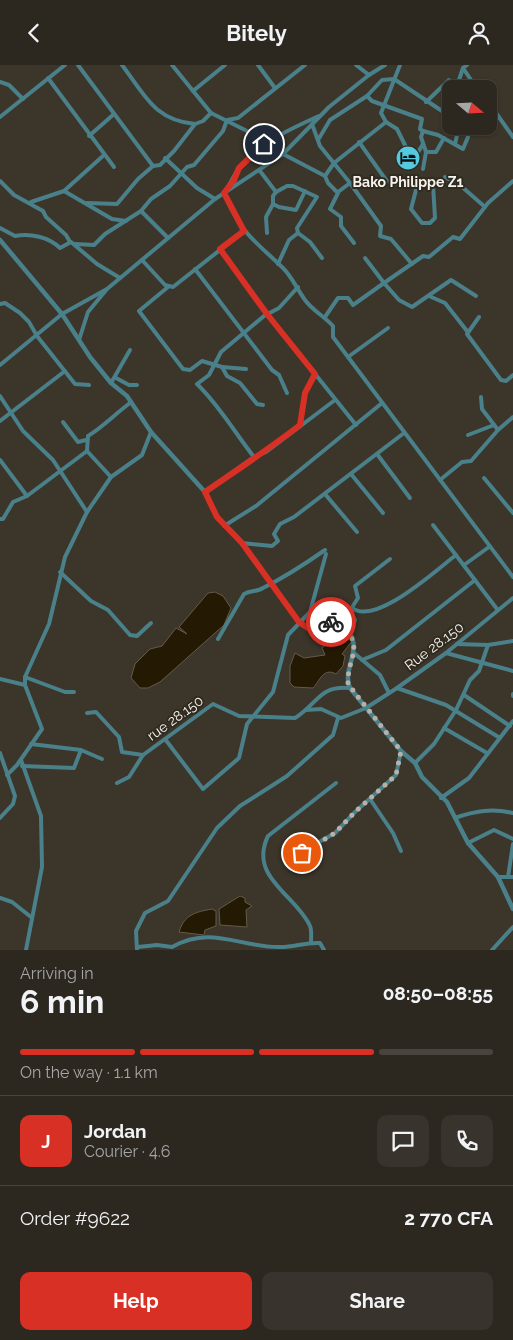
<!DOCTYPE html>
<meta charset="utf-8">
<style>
body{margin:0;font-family:Raleway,sans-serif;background:#38342d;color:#f1f3f6;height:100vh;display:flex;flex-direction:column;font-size:19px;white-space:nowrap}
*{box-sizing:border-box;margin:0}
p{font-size:16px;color:#a6a6a5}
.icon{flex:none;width:28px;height:28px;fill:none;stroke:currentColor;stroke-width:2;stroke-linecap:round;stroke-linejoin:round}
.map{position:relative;height:885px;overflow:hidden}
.drawer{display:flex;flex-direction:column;background:#2c2820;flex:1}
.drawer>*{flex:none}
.needle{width:32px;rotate:109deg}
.tools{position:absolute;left:442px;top:15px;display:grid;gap:10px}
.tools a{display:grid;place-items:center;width:55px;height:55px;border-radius:10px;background:#2c2820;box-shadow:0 1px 4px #0004,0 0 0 1px #48443e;font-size:25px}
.pin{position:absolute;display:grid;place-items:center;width:42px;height:42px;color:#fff;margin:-21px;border:2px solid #fff;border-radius:50%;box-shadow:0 1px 5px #0007}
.courier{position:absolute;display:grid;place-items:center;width:50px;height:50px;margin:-25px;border:4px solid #d93025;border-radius:50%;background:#fff;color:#222;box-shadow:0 1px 6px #0007}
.headline em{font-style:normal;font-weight:700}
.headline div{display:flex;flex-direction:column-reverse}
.headline{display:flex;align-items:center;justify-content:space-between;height:85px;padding:0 20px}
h1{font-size:32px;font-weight:700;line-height:38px}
.bar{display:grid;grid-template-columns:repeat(4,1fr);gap:8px 5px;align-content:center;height:60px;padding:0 20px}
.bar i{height:6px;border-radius:4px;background:#48443e}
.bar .on{background:#d93025}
.bar p{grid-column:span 4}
.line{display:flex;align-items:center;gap:12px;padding:0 20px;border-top:1px solid #48443e}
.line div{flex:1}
.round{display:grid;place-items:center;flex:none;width:52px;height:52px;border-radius:10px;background:#38342d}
.cta{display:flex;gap:10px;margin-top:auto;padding:10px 20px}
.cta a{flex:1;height:58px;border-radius:10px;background:#d93025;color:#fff;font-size:20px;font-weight:700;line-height:58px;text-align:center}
.cta a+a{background:#38342d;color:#f1f3f6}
header{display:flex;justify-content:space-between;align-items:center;height:65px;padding:0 20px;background:#2c2820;font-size:22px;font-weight:700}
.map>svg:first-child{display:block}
.water{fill:#241902;stroke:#645b48}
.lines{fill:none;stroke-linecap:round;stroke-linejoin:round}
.minor{stroke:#4a808a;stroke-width:4}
.tertiary{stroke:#4a808a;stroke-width:4.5}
.done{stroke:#b6b1a9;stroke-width:5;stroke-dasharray:0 9}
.route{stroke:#d93025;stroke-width:6}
.labels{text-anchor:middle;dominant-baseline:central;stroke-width:4;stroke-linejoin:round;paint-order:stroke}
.poi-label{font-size:14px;font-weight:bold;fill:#f8f4ed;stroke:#302b20}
.street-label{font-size:14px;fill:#f8f4ed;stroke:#302b20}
</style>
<header><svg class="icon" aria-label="back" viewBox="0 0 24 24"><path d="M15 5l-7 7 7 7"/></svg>Bitely<svg class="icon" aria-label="person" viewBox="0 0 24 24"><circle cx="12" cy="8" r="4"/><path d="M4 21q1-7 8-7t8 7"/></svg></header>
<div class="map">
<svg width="513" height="885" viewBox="0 0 513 885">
<rect width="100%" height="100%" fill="#3b352a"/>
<g class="water">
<polygon points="215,527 223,531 231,543 224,560 160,617 148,623 140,623 131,613 135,599 150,584 162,581 176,563 187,569 179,562 208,528"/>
<path d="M340,558L352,576L342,589L345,591L343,601L336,609C323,602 320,616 313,623L294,622L290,618V601L295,588L304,593L325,590L322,583L327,579V571L324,570L323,567L330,563L332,559Z"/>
<polygon points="240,831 245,833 245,837 252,841 246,845 247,862 220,860 219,844"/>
<path d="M212,844L216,846V861L205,865L204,870L179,867C184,850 195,847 212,844Z"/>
</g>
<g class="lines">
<g class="minor">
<polyline points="78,0 153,101"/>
<path d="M122,0C145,30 154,55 195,59"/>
<polyline points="172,0 211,48 249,67 264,79"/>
<polyline points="258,0 275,23"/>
<polyline points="356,0 369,10"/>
<polyline points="463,3 477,24"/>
<polyline points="48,13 114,102"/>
<polyline points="0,17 9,20 23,34"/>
<polyline points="193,26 225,0"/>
<polyline points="367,31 372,36 422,54 420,64 423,66"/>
<polyline points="426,37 449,15 455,20 458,18 463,3 467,0"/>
<polyline points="489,38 513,72"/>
<path d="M319,51C290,64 261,77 240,102C234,109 230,120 224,128C241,169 253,174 283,203C292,212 297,224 305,235C313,246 324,251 333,261V272L513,512"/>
<polyline points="0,52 65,0"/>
<polyline points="386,57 397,64 408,86 417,89 423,79"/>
<polyline points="312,59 320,81 350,118"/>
<polyline points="89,71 114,49"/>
<polyline points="318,75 330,55 367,31 382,15 394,14 451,52"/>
<polyline points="359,77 386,115 392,118 417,121 420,117 433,120 435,153 430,158 422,158 411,144 417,121"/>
<polyline points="455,79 458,66 457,61"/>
<polyline points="426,87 436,87 444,73"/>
<polyline points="283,89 325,111"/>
<polyline points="165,93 197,123 215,134"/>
<polyline points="423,104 426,87 421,72 423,66 438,70 463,84 468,72 466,61"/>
<polyline points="260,106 276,127 287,121 293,121 317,132 297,163 298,168"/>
<polyline points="445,112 461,121 485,142"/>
<polyline points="0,116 14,130 43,146 46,152 66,170 70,177"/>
<polyline points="64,126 104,90"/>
<polyline points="276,127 273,131 273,139 279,142 296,145 305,126"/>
<polyline points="338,127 350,118 381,161 380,171 391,174 412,199"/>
<polyline points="31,137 64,126 112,154 126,156"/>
<polyline points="87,138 117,139 138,114 153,101 160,100 174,86 195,59 203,56 211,48"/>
<polyline points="141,146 168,173"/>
<path d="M0,163L15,171C30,168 49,172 60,183L71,177L97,199L120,213"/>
<polyline points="267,168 266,152 273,139"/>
<polyline points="354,178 341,161 341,152 330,144 338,128 328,118 325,111 334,98 386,57 381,48 400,0"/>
<polyline points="75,179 94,180 105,169 141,146 151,134 170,121 187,102 194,100 223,66 227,55 238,53 305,0"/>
<polyline points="220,184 267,249 356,360"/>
<polyline points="142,195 165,220 173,222 244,166"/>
<polyline points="278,199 289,175 298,168 310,177 322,193"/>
<polyline points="195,204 272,305 279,310 287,328"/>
<polyline points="168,222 139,246 183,304 190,305 202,296 222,302 227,311 240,318 257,339 263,340"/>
<polyline points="429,231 445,238 467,266"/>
<polyline points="476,231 451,215 412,242 399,235 384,218 423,191 429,192 453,172 460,174 488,138 513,116"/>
<polyline points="0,239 5,238 20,248 29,257 37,271 75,319 89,320"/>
<polyline points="325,252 338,233 348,233 353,240 384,218 365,193"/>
<polyline points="479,252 467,269 501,315 506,316 513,310"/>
<polyline points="79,275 88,247 107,224"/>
<polyline points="348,292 388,263"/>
<polyline points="0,300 62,249 107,224 215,134 283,89 329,42 369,10 385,0"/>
<polyline points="222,302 246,304"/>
<polyline points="116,313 129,320 137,320"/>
<polyline points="111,318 130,285"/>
<polyline points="0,331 23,366 53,395 87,447"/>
<polyline points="481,332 482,344 498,365"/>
<polyline points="0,356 65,306"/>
<polyline points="63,357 78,377 86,375"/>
<polyline points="300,360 305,328 315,309"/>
<polyline points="468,370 494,360"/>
<polyline points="87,386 111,412"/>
<polyline points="377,389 410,433"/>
<path d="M254,392C235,368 219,340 197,319L209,310L221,287L264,251L279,243L298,222"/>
<polyline points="0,395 27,431"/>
<polyline points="351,409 383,448"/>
<polyline points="484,413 513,448"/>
<polyline points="440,415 462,397 471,396 498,365 513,352"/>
<polyline points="205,427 254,392 266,387 335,335"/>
<polyline points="325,429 357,467"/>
<path d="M0,454H3L13,437L27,431L87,386L88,371C104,361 115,349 130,338"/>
<polyline points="433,460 497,544"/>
<polyline points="224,461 256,441 382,338"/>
<polyline points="242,478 272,481 278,476 274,469 280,459 294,452 404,368"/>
<polyline points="464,500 489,482"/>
<polyline points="60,507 91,536 108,545 130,570 137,571 151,558"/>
<path d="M352,543C376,561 436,505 456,490"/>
<polyline points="349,566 355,555 349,547 358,533 355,521 390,494"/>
<path d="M218,574L244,529C251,525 257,527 263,523C285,512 305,499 325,485"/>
<polyline points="488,580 513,576"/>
<polyline points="354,588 380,610 389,628"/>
<polyline points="446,588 513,606"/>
<polyline points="362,595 386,585 475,515"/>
<polyline points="25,612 65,627 74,627"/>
<polyline points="0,614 25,620"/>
<polyline points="397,623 446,640 500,673"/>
<polyline points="513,629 513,631"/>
<polyline points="464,630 510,661"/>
<polyline points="306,645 321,644 341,653 366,643 397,623 446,588 513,533"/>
<polyline points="87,648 96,647 119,672 122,687 143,690"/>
<polyline points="444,663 487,688"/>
<polyline points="165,674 203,724 239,693 247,659 273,627 288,570 310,547 326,489"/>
<polyline points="31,679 81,685 102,694"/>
<polyline points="0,688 15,731 13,739 0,753"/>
<polyline points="21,695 41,751 42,802 26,885"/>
<polyline points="415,698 434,679 456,645 470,615 479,606 488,580 457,579"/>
<polyline points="22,701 74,703 81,685"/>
<polyline points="7,710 17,700 42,664 25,620 25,612 49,559 65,492 87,447 111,412 142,390 151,367"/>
<path d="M117,718L129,712L143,690L213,639L239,651L295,653C318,639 319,620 350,623"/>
<polyline points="441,733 469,713 513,656"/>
<polyline points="370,734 393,768 401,786"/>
<path d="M455,753C475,746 492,743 513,748"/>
<polyline points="468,778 494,765 513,774"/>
<polyline points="296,790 335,768 355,747 396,710 401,686"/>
<polyline points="498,812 513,812"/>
<polyline points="508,812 513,779"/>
<polyline points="0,833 12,837 31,852"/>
<path d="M311,877C311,872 312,866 310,861C296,830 248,812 268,771L336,718"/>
<path d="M138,882L157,880L172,882C211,860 239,882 278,882C292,883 305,877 320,878L324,885"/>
<polyline points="137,885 136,866 145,848 168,836 217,763 240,741 287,711 333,670 338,653"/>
<polyline points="492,885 513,862"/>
</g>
<path class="tertiary" d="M0,175L62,249L90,292L111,318L127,331L151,367L205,427L217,452L242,478L299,557L308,563L324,564L331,556H338C371,580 340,601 350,623L401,686L415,698L422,712L447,737L468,778L498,812L513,844"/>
</g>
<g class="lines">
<path class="done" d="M302,788L335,768L355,747L396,710L401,686L348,619C347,591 366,584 340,557H331"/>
<path class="route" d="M264,79L239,103L234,115L224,128L244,166L220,184L267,249L315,309L305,328L300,360C269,384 237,405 205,427L217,452L242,478L299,557L308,563L324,564L331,557"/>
</g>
<defs>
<symbol id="hotel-disc" viewBox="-11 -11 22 22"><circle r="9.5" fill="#55cadf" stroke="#302b20"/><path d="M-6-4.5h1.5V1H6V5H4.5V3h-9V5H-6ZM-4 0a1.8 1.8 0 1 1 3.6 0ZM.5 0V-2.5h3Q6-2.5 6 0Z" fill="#111"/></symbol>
</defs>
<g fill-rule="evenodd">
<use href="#hotel-disc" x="394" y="79" width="28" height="28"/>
</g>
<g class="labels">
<g class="poi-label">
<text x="408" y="117">Bako Philippe Z1</text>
</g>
<g class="street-label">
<text transform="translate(434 581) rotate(-37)">Rue 28.150</text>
<text transform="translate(175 653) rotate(-36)">rue 28.150</text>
</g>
</g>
</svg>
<div class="tools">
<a><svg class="needle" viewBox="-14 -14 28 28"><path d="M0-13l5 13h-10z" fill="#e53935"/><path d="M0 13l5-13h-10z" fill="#a6a6a5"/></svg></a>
</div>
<div class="pin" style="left:302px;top:788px;background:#ea580c"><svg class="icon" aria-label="bag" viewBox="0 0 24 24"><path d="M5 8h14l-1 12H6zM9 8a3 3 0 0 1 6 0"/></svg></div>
<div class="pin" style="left:264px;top:79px;background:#1f2937"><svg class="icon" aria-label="home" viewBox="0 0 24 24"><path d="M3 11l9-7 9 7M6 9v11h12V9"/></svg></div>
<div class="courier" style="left:331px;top:557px"><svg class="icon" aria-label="bike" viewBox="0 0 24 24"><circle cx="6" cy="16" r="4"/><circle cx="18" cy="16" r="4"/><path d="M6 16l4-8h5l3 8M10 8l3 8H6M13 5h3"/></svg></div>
</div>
<section class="drawer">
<div class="headline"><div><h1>6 min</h1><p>Arriving in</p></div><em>08:50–08:55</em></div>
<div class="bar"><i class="on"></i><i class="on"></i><i class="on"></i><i></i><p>On the way · 1.1 km</p></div>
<div class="line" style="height:90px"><b class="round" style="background:#d93025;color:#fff">J</b><div><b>Jordan</b><p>Courier · 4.6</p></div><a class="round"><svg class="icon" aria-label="chat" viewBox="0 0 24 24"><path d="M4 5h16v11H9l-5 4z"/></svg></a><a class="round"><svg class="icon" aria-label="phone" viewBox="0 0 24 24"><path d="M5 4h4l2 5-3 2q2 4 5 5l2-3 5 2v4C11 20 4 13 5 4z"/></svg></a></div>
<div class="line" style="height:65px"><div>Order #9622</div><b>2 770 CFA</b></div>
<div class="cta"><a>Help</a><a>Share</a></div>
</section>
